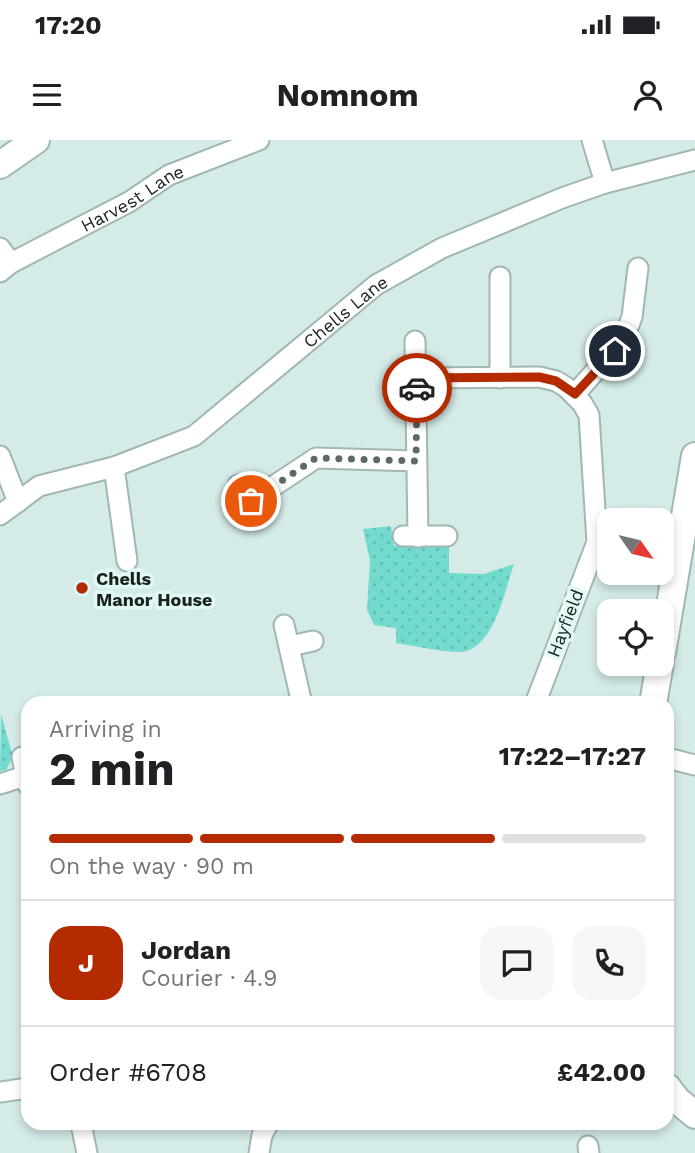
<!DOCTYPE html>
<meta charset="utf-8">
<style>
body{margin:0;font-family:"Work Sans",sans-serif;background:#f6f6f6;color:#202124;height:100vh;display:flex;flex-direction:column;font-size:26px;white-space:nowrap}
*{box-sizing:border-box;margin:0}
p{font-size:23px;color:#757577}
.icon{flex:none;width:38px;height:38px;fill:none;stroke:currentColor;stroke-width:2;stroke-linecap:round;stroke-linejoin:round}
.map{position:relative;flex:1;overflow:hidden}
.drawer{position:absolute;left:21px;top:556px;width:653px;height:434px;display:flex;flex-direction:column;background:#fff;border-radius:21px;box-shadow:0 4px 10px #0003}
.drawer>*{flex:none}
.needle{width:46px;rotate:124deg}
.fabs{position:absolute;left:597px;top:368px;display:grid;gap:14px}
.fabs a{display:grid;place-items:center;width:77px;height:77px;border-radius:14px;background:#fff;box-shadow:0 4px 10px #0003;font-size:35px}
.pin{position:absolute;display:grid;place-items:center;width:60px;height:60px;color:#fff;margin:-30px;border:4px solid #fff;border-radius:50%;box-shadow:0 2px 7px #0007}
.courier{position:absolute;display:grid;place-items:center;width:70px;height:70px;margin:-35px;border:5px solid #b52b00;border-radius:50%;background:#fff;color:#222;box-shadow:0 2px 9px #0007}
.overview em{font-style:normal;font-weight:700}
.overview div{display:flex;flex-direction:column-reverse}
.overview{display:flex;align-items:center;justify-content:space-between;height:119px;padding:0 28px}
h1{font-size:46px;font-weight:700;line-height:52px}
.bar{display:grid;grid-template-columns:repeat(4,1fr);gap:10px 7px;align-content:center;height:84px;padding:0 28px}
.bar i{height:9px;border-radius:5px;background:#e0e0e0}
.bar .on{background:#b52b00}
.bar p{grid-column:span 4}
.line{display:flex;align-items:center;gap:18px;padding:0 28px;border-top:2px solid #e0e0e0}
.line div{flex:1}
.round{display:grid;place-items:center;flex:none;width:74px;height:74px;border-radius:21px;background:#f6f6f6}
.status{display:flex;justify-content:space-between;align-items:center;height:49px;padding:0 35px;background:#fff;direction:ltr}
.status svg{height:19px;fill:currentColor}
header{display:flex;justify-content:space-between;align-items:center;height:91px;padding:0 28px;background:#fff;font-size:32px;font-weight:700}
.map>svg:first-child{display:block}
.green{fill:url(#green-dots)}
.lines{fill:none;stroke-linecap:round;stroke-linejoin:round}
.street-casing{stroke:#a1b7b3;stroke-width:23}
.secondary-casing{stroke:#a1b7b3;stroke-width:30}
.street{stroke:#fff;stroke-width:19}
.secondary{stroke:#fff;stroke-width:26}
.done{stroke:#5c6967;stroke-width:7;stroke-dasharray:0 12.6}
.route{stroke:#b52b00;stroke-width:9}
.poi-dot{fill:#b52b00;stroke:#e1f9f5;stroke-width:2.5}
.labels{text-anchor:middle;dominant-baseline:central;stroke-width:7;stroke-linejoin:round;paint-order:stroke}
.street-label{font-size:18px;fill:#1b2322;stroke:#e1f9f5}
.poi-label{font-size:18px;font-weight:bold;fill:#1b2322;stroke:#e1f9f5;text-anchor:start}
</style>
<div class="status"><b>17:20</b><svg viewBox="0 0 49 12"><path d="M0 12V9h3v3zM5 12V6h3v6zM10 12V3h3v9zM15 12V0h3v12zM26 1h20v11H26zM47 4h2v5h-2z"/></svg></div>
<header><svg class="icon" aria-label="menu" viewBox="0 0 24 24"><path d="M4 6h16M4 12h16M4 18h16"/></svg>Nomnom<svg class="icon" aria-label="person" viewBox="0 0 24 24"><circle cx="12" cy="8" r="4"/><path d="M4 21q1-7 8-7t8 7"/></svg></header>
<div class="map">
<svg width="695" height="1013" viewBox="0 0 695 1013">
<defs>
<pattern id="green-dots" width="8" height="8" patternUnits="userSpaceOnUse" patternTransform="scale(1.75)"><rect width="8" height="8" fill="#73dbce"/><path d="M2 2h.1M6 6h.1" fill="none" stroke="#63bcb1" stroke-width="1.8" stroke-linecap="round"/></pattern>
</defs>
<rect width="100%" height="100%" fill="#d4ebe8"/>
<g class="green">
<path d="M391,386L394,406H449V433L484,434L514,424C505,450 495,503 466,511C455,515 410,505 396,503V488L374,485L367,470L370,420L363,389Z"/>
<polygon points="1,574 13,617 6,630 0,631"/>
</g>
<g class="lines">
<defs>
<g id="street">
<polyline points="592,0 605,43"/>
<polyline points="0,108 11,123"/>
<path id="s1" d="M0,132L11,123L129,62L169,35L259,0"/>
<polyline points="500,137 500,238"/>
<polyline points="415,201 418,397"/>
<polyline points="417,238 539,237 556,241 566,247 582,263 589,275 597,402 535,564"/>
<polyline points="575,254 623,200 632,177 638,128"/>
<polyline points="0,316 18,362"/>
<polyline points="114,327 127,421"/>
<polyline points="238,345 251,361 257,379"/>
<polyline points="251,361 316,318 416,321"/>
<path id="s2" d="M0,375L39,346L114,327L194,296L376,145L442,108L562,58L605,43L695,20"/>
<polyline points="403,396 447,396"/>
<polyline points="284,485 302,564"/>
<polyline points="290,506 313,501"/>
<polyline points="22,617 28,645"/>
<polyline points="667,618 695,625"/>
<polyline points="0,644 25,636"/>
<polyline points="0,952 28,948"/>
<polyline points="81,984 87,1013"/>
<polyline points="588,1006 589,1013"/>
<polyline points="259,1013 262,995 268,984"/>
</g>
<g id="secondary">
<polyline points="0,25 36,0"/>
<polyline points="662,513 695,316"/>
<polyline points="653,564 660,523"/>
<polyline points="667,947 677,960 695,975"/>
</g>
</defs>
<use href="#street" class="street-casing"/>
<use href="#secondary" class="secondary-casing"/>
<use href="#street" class="street"/>
<use href="#secondary" class="secondary"/>
</g>
<g class="lines">
<polyline class="done" points="251,361 316,318 416,321 417,248"/>
<polyline class="route" points="417,248 417,238 539,237 556,241 575,254 615,211"/>
</g>
<circle class="poi-dot" cx="82" cy="448" r="7"/>
<g class="labels">
<g class="street-label">
<text stroke="none"><textPath href="#s1" startOffset="152">Harvest Lane</textPath></text>
<text stroke="none"><textPath href="#s2" startOffset="408">Chells Lane</textPath></text>
<text transform="translate(565 483) rotate(-69)">Hayfield</text>
</g>
<g class="poi-label">
<text x="96" y="438">Chells<tspan x="96" dy="21">Manor House</tspan></text>
</g>
</g>
</svg>
<div class="fabs">
<a><svg class="needle" viewBox="-14 -14 28 28"><path d="M0-13l5 13h-10z" fill="#e53935"/><path d="M0 13l5-13h-10z" fill="#757577"/></svg></a>
<a><svg class="icon" aria-label="locate" viewBox="0 0 24 24"><circle cx="12" cy="12" r="6"/><path d="M12 2v4M12 18v4M2 12h4M18 12h4"/></svg></a>
</div>
<div class="pin" style="left:251px;top:361px;background:#ea580c"><svg class="icon" aria-label="bag" viewBox="0 0 24 24"><path d="M5 8h14l-1 12H6zM9 8a3 3 0 0 1 6 0"/></svg></div>
<div class="pin" style="left:615px;top:211px;background:#1f2937"><svg class="icon" aria-label="home" viewBox="0 0 24 24"><path d="M3 11l9-7 9 7M6 9v11h12V9"/></svg></div>
<div class="courier" style="left:417px;top:248px"><svg class="icon" aria-label="car" viewBox="0 0 24 24"><path d="M5 17H2v-5l4-1 3-4h7l3 4 3 1v5h-3M9 17h6M6 11h13"/><circle cx="7" cy="17" r="2"/><circle cx="17" cy="17" r="2"/></svg></div>
<section class="drawer">
<div class="overview"><div><h1>2 min</h1><p>Arriving in</p></div><em>17:22–17:27</em></div>
<div class="bar"><i class="on"></i><i class="on"></i><i class="on"></i><i></i><p>On the way · 90 m</p></div>
<div class="line" style="height:126px"><b class="round" style="background:#b52b00;color:#fff">J</b><div><b>Jordan</b><p>Courier · 4.9</p></div><a class="round"><svg class="icon" aria-label="chat" viewBox="0 0 24 24"><path d="M4 5h16v11H9l-5 4z"/></svg></a><a class="round"><svg class="icon" aria-label="phone" viewBox="0 0 24 24"><path d="M5 4h4l2 5-3 2q2 4 5 5l2-3 5 2v4C11 20 4 13 5 4z"/></svg></a></div>
<div class="line" style="height:91px"><div>Order #6708</div><b>£42.00</b></div>
</section>
</div>
